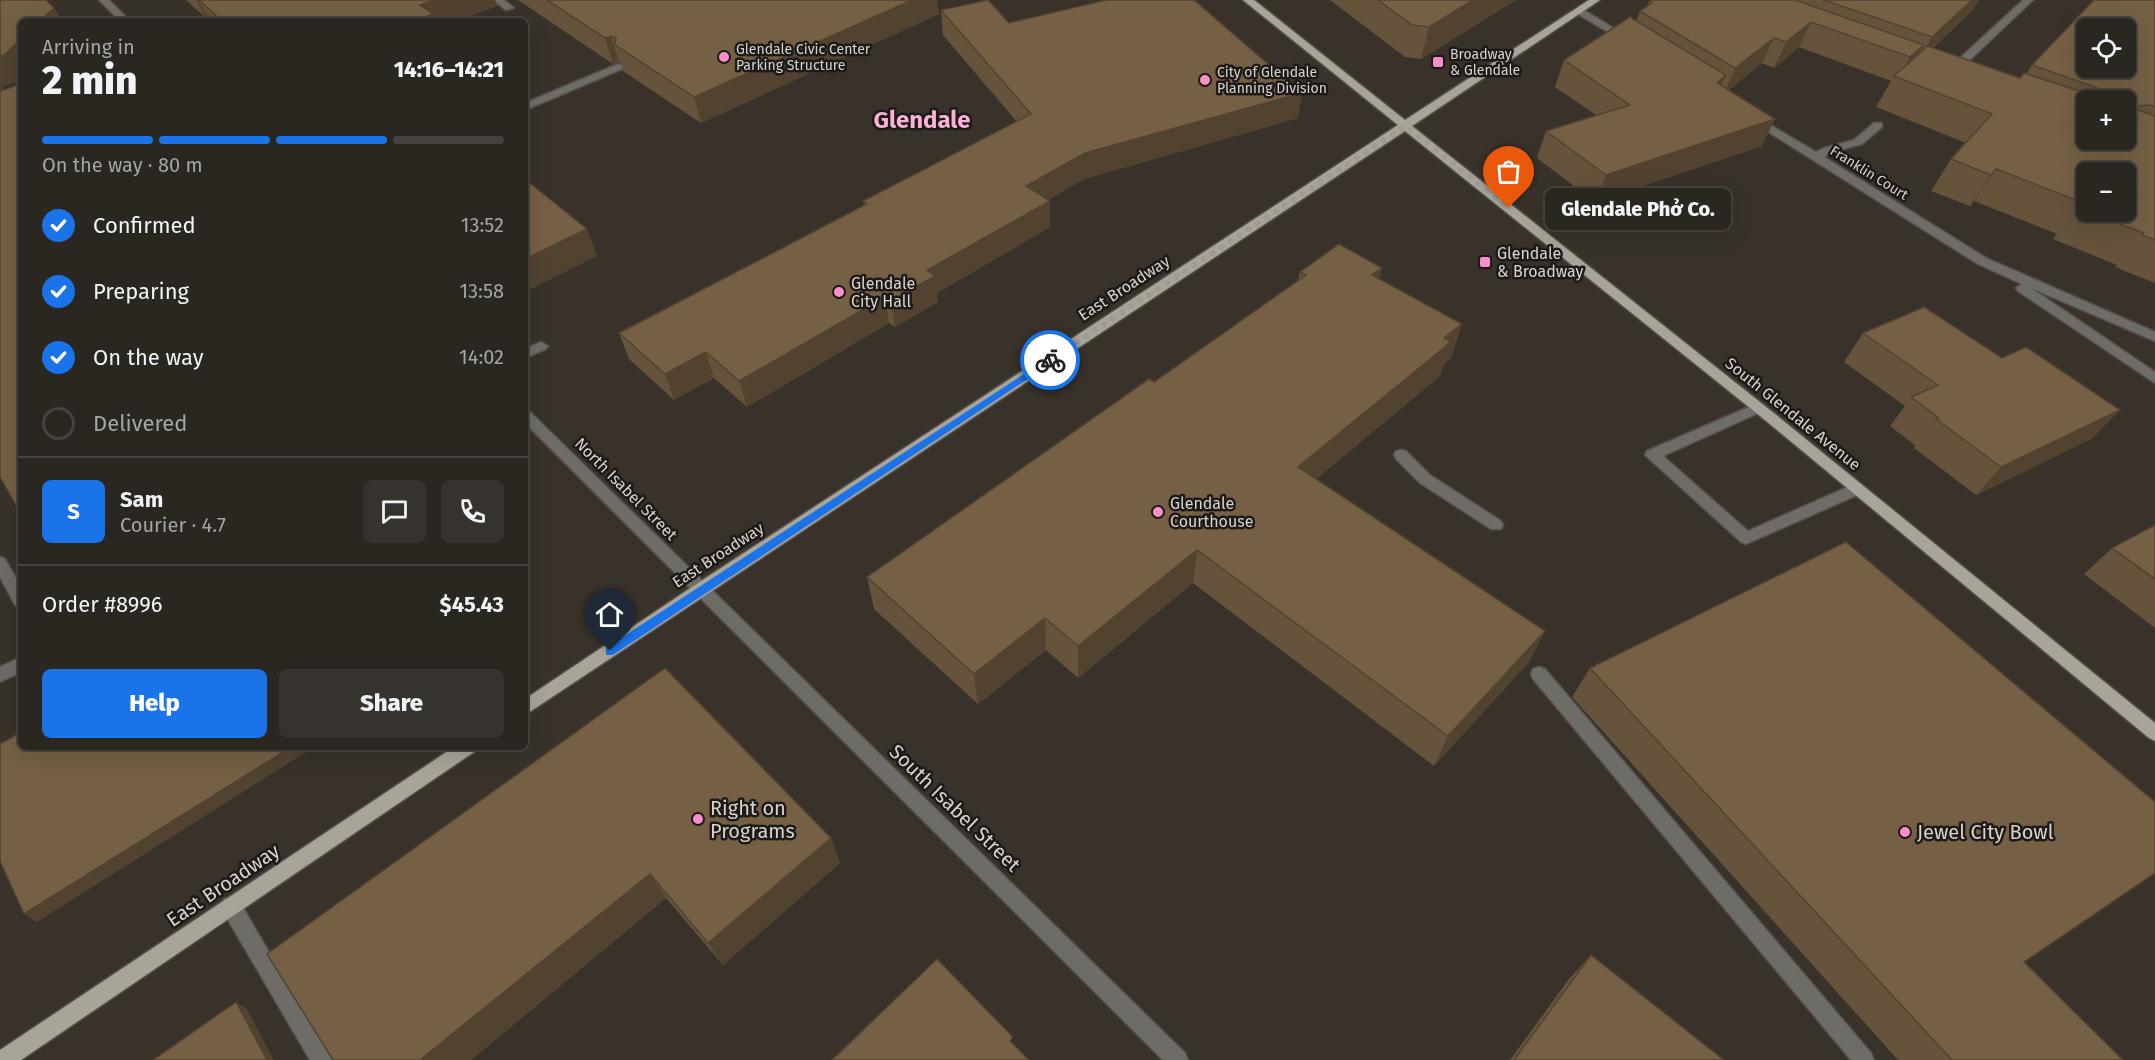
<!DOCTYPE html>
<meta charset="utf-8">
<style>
body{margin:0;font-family:"Fira Sans",sans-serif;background:#36322d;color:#f1f3f6;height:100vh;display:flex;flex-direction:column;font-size:22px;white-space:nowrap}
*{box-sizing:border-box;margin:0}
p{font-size:20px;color:#a5a5a5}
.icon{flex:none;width:33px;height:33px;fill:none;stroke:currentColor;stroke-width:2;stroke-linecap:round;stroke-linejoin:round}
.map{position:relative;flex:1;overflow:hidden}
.drawer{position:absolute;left:18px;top:18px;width:510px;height:732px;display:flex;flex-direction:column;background:#2a2620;border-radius:9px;box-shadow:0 6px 24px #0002,0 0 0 2px #46433e}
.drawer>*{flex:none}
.tools{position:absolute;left:2076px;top:18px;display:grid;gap:12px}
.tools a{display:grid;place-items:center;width:60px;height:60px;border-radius:9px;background:#2a2620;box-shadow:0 6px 24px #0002,0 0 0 2px #46433e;font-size:30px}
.pin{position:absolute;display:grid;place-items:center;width:51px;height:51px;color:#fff;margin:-62px -26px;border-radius:50% 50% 50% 0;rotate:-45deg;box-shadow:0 0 6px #0007}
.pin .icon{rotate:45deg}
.courier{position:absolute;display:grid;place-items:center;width:60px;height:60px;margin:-30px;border:4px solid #1a73e8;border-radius:50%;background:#fff;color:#222;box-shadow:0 2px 8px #0007}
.bubble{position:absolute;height:42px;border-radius:9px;background:#2a2620;box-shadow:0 6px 24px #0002,0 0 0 2px #46433e;font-size:20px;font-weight:800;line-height:42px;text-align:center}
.overview em{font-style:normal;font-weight:800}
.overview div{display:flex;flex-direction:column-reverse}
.overview{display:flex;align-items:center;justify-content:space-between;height:102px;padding:0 24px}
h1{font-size:39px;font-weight:800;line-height:45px}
.bar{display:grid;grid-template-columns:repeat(4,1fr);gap:9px 6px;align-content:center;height:72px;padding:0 24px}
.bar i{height:8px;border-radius:4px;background:#46433e}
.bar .selected{background:#1a73e8}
.bar p{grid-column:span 4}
.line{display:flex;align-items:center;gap:15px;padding:0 24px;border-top:2px solid #46433e}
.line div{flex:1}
.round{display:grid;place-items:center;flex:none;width:63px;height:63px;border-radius:9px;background:#36322d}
ol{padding:0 24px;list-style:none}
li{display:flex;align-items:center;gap:18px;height:66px}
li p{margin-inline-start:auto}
li .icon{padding:6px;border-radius:50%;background:#1a73e8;color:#fff;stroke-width:4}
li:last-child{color:#a5a5a5}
li i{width:33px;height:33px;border:3px solid #46433e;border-radius:50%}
.cta{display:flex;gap:12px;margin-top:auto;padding:12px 24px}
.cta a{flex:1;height:69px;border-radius:9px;background:#1a73e8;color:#fff;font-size:24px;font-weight:800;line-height:69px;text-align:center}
.cta a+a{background:#36322d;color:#f1f3f6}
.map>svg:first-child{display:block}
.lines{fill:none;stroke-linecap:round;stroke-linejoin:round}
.minor-casing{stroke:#554f48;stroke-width:3}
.major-casing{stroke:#554f48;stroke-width:3}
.minor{fill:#6e6c67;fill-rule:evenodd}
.major{fill:#a7a49a;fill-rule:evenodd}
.wall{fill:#65533b;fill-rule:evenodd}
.shaded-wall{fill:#524330}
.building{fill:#756045;stroke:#524330;stroke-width:1.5;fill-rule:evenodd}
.route{fill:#1a73e8}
.done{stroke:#9f9b95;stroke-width:6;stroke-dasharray:0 10.8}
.poi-dot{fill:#f98fca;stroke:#1d1a17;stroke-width:2}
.labels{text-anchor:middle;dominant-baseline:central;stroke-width:5;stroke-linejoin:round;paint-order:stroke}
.far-poi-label{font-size:14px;fill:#d7d3ce;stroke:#1d1a17;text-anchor:start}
.far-street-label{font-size:14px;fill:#d7d3ce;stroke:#1d1a17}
.poi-label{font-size:16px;fill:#d7d3ce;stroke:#1d1a17;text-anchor:start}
.street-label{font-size:16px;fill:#d7d3ce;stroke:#1d1a17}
.near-poi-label{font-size:20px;fill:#d7d3ce;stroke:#1d1a17;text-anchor:start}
.near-street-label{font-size:20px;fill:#d7d3ce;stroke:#1d1a17}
.far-town-label{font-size:24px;font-weight:bold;fill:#fbb0d7;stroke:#1d1a17}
</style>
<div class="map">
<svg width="2155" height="1060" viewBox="0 0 2155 1060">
<rect width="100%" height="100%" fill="#38322a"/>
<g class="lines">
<defs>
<g id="minor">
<polygon points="99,0 109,0 130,21 120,21"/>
<polygon points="493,0 504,0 514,8 506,10"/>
<polygon points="2023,0 2033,0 1955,74 1947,74 1947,70"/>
<polygon points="1576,9 1582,9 1633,40 1625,42 1576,13"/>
<polygon points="618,64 622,65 622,69 525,110 525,103"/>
<polygon points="1755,116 1816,152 1824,148 1854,140 1874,123 1882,123 1882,127 1862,144 1832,152 1824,157 1986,258 2155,332 2155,341 2031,288 2155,372 2155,383 2018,291 2016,288 2022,284 1978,264 1751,121 1751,117"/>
<polygon points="541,342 548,346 546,349 525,358 525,349"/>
<polygon points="1758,403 1763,405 1765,408 1763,411 1663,456 1748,531 1852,485 1862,485 1864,489 1862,493 1746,544 1741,542 1645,455 1647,451"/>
<polygon points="525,410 530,412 1185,1053 1188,1060 1163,1060 525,423"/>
<polygon points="1401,450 1406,451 1430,475 1501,521 1503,525 1501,529 1491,529 1420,483 1396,459 1394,455 1396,451"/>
<polygon points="0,557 5,559 21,587 21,607 15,605 0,577"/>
<polygon points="21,657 21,672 0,682 0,667"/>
<polygon points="1539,667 1545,669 1871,1053 1874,1060 1851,1060 1533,679 1531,674 1533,669"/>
<polygon points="231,897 238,899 332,1060 310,1060 224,913 222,906 224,899"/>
</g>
<g id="major">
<polygon points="1243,0 1254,0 1405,120 1589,0 1600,0 1412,126 1775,414 2155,723 2155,741 2149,738 1765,420 1405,131 525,715 525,699 695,585 1398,125"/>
<polygon points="454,747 477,747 474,752 21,1060 0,1060 0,1050"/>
</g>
</defs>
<use href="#minor" class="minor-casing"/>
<use href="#major" class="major-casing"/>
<use href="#minor" class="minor"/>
<use href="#major" class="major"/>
</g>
<g class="wall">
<polygon points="186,0 495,0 497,6 455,21 210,21 208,17 206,18"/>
<polygon points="518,0 937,0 939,14 701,123 623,71 621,63 619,62 613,64"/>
<polygon points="1330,0 1516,0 1421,59 1405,57"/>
<path d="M1652,0H1979L1973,10L1933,48L2020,78L2026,74L2032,65L2155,0V283L2115,267L2117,265L2053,239L2057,234L1974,201L1970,206L1931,191L1951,159L1966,143L1876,107L1891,81L1799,47L1774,68L1762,63L1729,90L1762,146L1595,202L1537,158L1546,131L1596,115L1555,87L1564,60L1636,21L1640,11L1648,6L1649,2ZM2086,100H2126L2086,140ZM2086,172L2126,212H2086Z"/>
<polygon points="941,10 1009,23 1298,118 1084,179 1048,200 1050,201 1050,227 937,293 938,302 895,327 889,323 747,407 714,378 674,400 629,359 619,333 864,205 863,201 1017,122 943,35"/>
<polygon points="1300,272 1462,324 1451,358 1444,364 1440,376 1316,479 1545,631 1529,662 1434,766 1193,583 1078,678 1046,650 978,704 874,609 867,577 1154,382 1298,281"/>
<polygon points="1863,333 2093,438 1976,495 1914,448 1915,445 1890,426 1905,406 1844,362"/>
<polygon points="2155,525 2155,628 2084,574 2112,548"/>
<polygon points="1590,668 2024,962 2123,1060 1898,1060 1572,697"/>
<polygon points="831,838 840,863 723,965 666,898 471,1060 333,1060 267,954"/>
<polygon points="1591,955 1724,1060 1510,1060 1569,979"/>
</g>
<g class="shaded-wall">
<polygon points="196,0 198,0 208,17 206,18"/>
<polygon points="434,0 495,0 497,6 455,21 414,21 420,5"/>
<polygon points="912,0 937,0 939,14 701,123 694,97"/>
<polygon points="1473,0 1516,0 1421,59 1429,27"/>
<polygon points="1972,0 1979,0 1973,10 1917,63 1932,37"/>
<polygon points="54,8 63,21 40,21"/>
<polygon points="1811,22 1799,47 1774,68 1786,42"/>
<polygon points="611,36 619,62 613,64 605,38"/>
<polygon points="1774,38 1762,63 1724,94 1735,68"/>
<polygon points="21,39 21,81 2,87 8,95 0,103 0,56"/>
<polygon points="1924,45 1909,70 1899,78 1910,57"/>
<polygon points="1726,75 1714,102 1717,83"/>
<polygon points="1302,93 1298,118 1084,179 1027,212 1026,186 1085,153"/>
<polygon points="1775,119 1762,146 1595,202 1606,175"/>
<polygon points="1996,169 1974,201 1970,206 1991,175"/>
<polygon points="1050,201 1050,227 937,293 938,302 895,327 891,301 927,270"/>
<polygon points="587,229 597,256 525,292 525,259"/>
<polygon points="1382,268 1374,301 1372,275"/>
<polygon points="885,297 889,323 747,407 739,381"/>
<polygon points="1462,324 1451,358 1444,364 1440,376 1291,500 1298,467"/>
<polygon points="706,352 714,378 674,400 665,374"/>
<polygon points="2120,410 2093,438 1976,495 2001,467"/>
<polygon points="1197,550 1193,583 1078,678 1078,646"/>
<polygon points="1045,618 1046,650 978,704 974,674"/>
<polygon points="1545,631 1529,662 1434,766 1448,736"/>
<polygon points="291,747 314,747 37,922 24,914"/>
<polygon points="831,838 840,863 723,965 708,943"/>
<polygon points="650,874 666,898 471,1060 420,1060"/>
<polygon points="236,1002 247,1009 274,1060 267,1060"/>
</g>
<g class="building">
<polygon points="0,0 46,0 54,8 40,21 21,21 21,39 4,55 0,56"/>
<polygon points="199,0 434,0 420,5 433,14 414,21 222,21"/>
<polygon points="547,0 912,0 694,97 615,45 616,38 611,36 605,38"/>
<polygon points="988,0 1009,23 1106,0 1194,0 1302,93 1085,153 1026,186 1050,201 927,270 935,276 891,301 885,297 739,381 706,352 665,374 619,333 867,204 863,201 1031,114 941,10"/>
<polygon points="1378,0 1473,0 1429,27 1412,25"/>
<polygon points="1652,0 1795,0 1924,45 1910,57 1811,22 1786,42 1774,38 1735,68 1640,11 1652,3 1649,2"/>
<polygon points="1824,0 1972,0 1932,37"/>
<path d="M2094,0H2155V107L2150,105L2137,106L2135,109L2155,116V240L2142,235L2144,233L2088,212H2126V172H2086V211L2077,207L2081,202L1996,169L1991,175L1951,159L1992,114L1894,76L1928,46L2020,78L2024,73L2107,100H2086V140H2126V100H2110L2109,92L2032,65ZM2086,28H2126V68H2086Z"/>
<polygon points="1630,17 1726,75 1717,83 1775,119 1606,175 1546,131 1630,105 1564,60"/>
<polygon points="21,84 21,514 0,477 0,91"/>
<polygon points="525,179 587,229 525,259"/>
<polygon points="1339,244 1382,268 1372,275 1462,324 1444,338 1451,342 1298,467 1545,631 1448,736 1197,550 1078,646 1045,618 974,674 867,577 1149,379 1154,382 1306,275 1300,272"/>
<polygon points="1924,307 2002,358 2026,347 2120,410 2001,467 1936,419 1939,418 1911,397 1938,385 1863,333"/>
<polygon points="2155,525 2155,579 2112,548"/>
<polygon points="1846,542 2155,802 2155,873 2024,962 2123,1060 1952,1060 1590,668"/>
<polygon points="665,668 831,838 708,943 650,874 420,1060 333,1060 267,954"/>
<polygon points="21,732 21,747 291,747 24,914 0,861 0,744"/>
<polygon points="1591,955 1724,1060 1514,1060"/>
<polygon points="937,959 1013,1037 1010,1041 1029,1060 832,1060"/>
<polygon points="236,1002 267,1060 153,1060"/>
</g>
<polygon class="route" points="1050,357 1054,360 1053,362 613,655 606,655 606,648"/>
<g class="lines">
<polyline class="done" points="1050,360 1406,126 1509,208"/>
</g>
<g class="poi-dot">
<circle cx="724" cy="57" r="6"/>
<rect x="1432" y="56" width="12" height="12" rx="3"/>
<circle cx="1205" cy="80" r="6"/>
<rect x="1479" y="256" width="12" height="12" rx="3"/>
<circle cx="839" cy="292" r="6"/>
<circle cx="1158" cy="512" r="6"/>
<circle cx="698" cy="819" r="6"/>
<circle cx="1905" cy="832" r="6"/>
</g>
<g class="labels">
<g class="far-poi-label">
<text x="736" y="49">Glendale Civic Center<tspan x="736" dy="16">Parking Structure</tspan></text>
<text x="1450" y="54">Broadway<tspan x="1450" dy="16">&amp; Glendale</tspan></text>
<text x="1217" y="72">City of Glendale<tspan x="1217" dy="16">Planning Division</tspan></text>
</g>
<g class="far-street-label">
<text transform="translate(1869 173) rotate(32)">Franklin Court</text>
</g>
<g class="poi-label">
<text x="1497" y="253">Glendale<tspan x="1497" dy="18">&amp; Broadway</tspan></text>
<text x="851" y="283">Glendale<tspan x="851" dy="18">City Hall</tspan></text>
<text x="1170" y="503">Glendale<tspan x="1170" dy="18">Courthouse</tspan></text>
</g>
<g class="street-label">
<text transform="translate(1124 288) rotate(-33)">East Broadway</text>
<text transform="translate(1793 414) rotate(39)">South Glendale Avenue</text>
<text transform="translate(626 489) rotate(45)">North Isabel Street</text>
<text transform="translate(718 555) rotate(-33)">East Broadway</text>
</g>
<g class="near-poi-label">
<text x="710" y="808">Right on<tspan x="710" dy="23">Programs</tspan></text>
<text x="1917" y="832">Jewel City Bowl</text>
</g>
<g class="near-street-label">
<text transform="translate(955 808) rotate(44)">South Isabel Street</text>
<text transform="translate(223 885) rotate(-34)">East Broadway</text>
</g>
<g class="far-town-label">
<text x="922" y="120">Glendale</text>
</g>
</g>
</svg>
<div class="tools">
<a><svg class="icon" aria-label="locate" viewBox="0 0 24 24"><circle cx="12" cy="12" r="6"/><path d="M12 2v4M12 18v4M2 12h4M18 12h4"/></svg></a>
<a>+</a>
<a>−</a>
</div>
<div class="pin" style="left:1509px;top:208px;background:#ea580c"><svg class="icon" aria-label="bag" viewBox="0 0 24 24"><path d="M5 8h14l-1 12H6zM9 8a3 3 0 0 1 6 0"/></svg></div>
<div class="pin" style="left:610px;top:651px;background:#1f2937"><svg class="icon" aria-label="home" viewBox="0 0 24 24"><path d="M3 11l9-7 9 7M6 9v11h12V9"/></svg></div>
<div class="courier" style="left:1050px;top:360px"><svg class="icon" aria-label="bike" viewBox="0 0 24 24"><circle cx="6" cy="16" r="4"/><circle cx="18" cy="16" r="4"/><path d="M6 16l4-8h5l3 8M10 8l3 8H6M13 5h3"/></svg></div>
<div class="bubble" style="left:1545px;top:188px;width:186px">Glendale Phở Co.</div>
<section class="drawer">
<div class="overview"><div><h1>2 min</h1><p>Arriving in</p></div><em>14:16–14:21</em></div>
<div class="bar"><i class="selected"></i><i class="selected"></i><i class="selected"></i><i></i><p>On the way · 80 m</p></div>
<ol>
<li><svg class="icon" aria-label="check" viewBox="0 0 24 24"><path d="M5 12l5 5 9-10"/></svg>Confirmed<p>13:52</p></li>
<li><svg class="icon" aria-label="check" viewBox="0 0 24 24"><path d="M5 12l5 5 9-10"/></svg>Preparing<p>13:58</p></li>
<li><svg class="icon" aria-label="check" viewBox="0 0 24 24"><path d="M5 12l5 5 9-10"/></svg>On the way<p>14:02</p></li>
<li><i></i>Delivered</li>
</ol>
<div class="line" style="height:108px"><b class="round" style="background:#1a73e8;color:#fff">S</b><div><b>Sam</b><p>Courier · 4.7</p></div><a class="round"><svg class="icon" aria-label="chat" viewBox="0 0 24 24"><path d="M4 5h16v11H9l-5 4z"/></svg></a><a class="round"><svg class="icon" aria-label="phone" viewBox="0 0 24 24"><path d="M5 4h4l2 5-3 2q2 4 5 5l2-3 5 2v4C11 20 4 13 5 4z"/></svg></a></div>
<div class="line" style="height:78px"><div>Order #8996</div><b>$45.43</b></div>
<div class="cta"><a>Help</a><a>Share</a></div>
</section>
</div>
